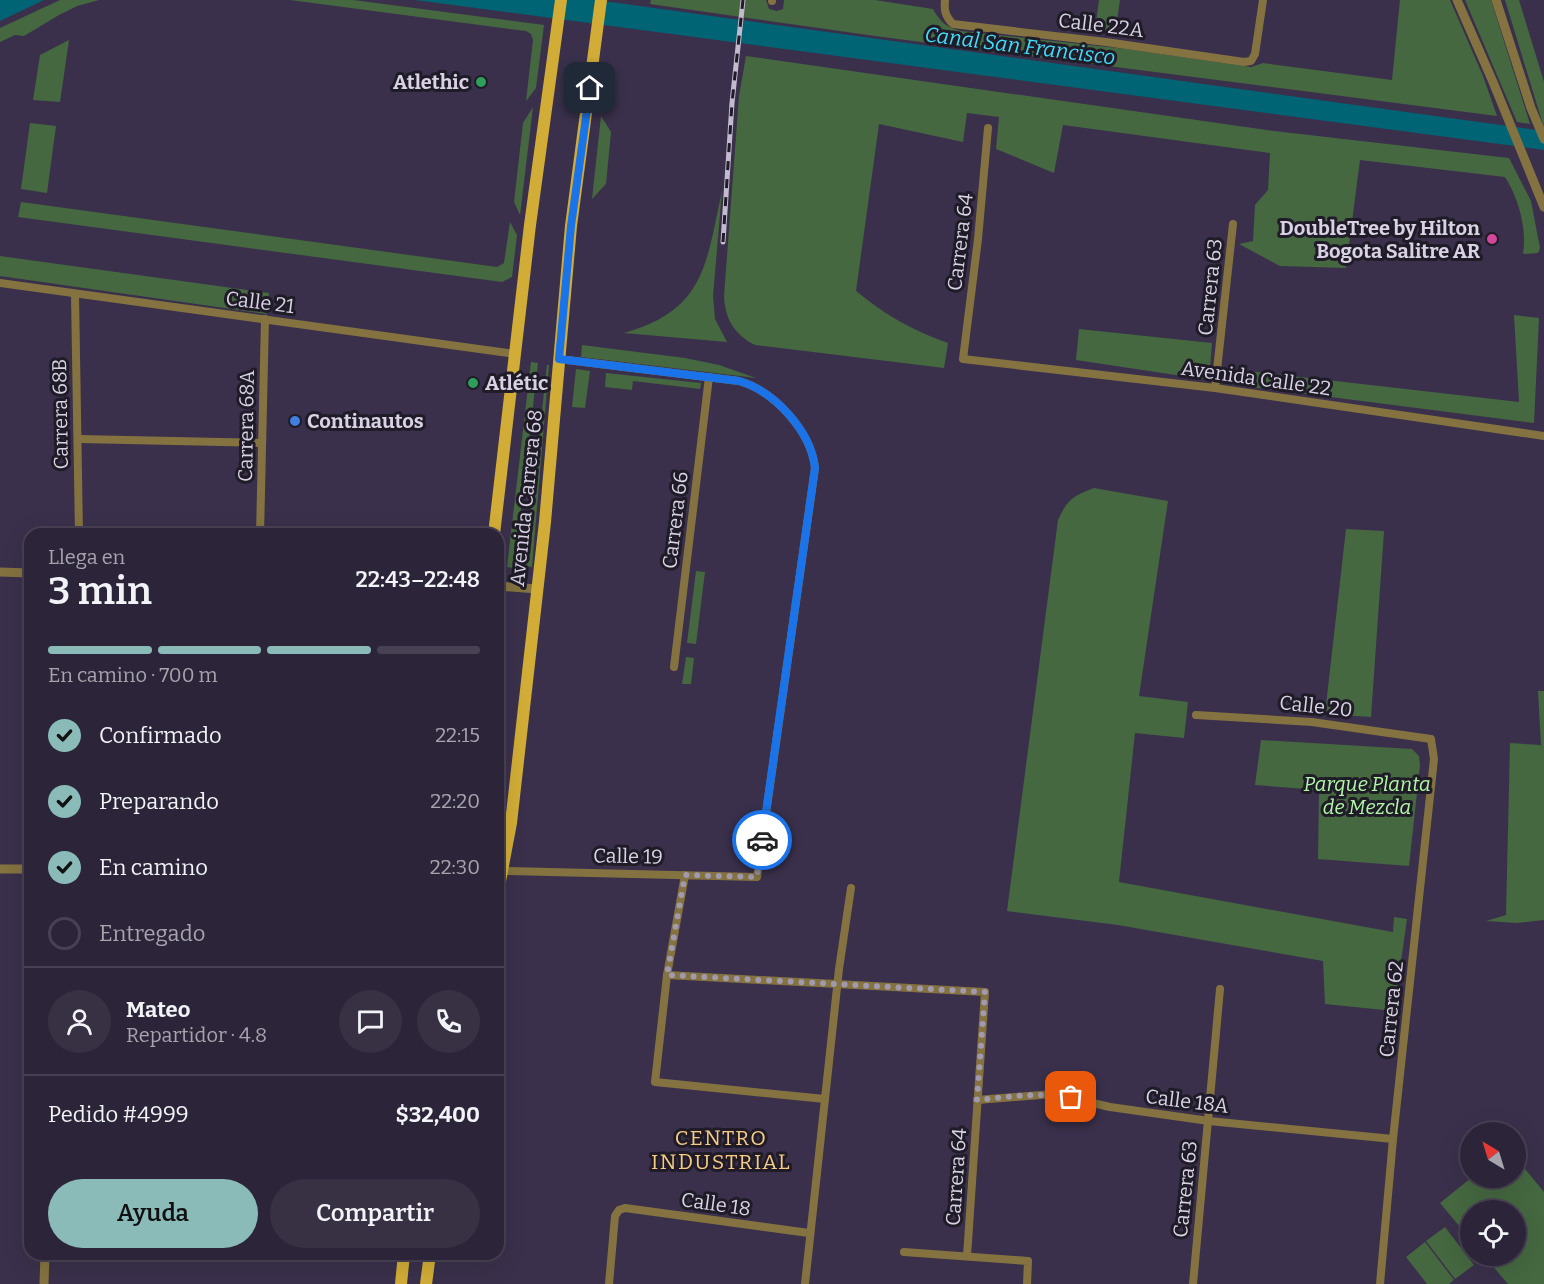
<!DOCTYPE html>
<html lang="es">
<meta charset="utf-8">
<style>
body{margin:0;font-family:Bitter,serif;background:#383043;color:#f1f3f6;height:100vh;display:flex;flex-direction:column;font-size:22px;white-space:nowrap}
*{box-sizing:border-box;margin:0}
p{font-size:20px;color:#a6a4ae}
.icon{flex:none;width:33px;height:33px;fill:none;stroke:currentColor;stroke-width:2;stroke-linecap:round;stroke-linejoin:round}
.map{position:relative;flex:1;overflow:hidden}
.details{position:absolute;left:24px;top:528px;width:480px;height:732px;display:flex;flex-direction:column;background:#2c2438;border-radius:18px;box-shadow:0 6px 24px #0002,0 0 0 2px #484153}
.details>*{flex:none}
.needle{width:39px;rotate:322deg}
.fabs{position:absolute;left:1460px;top:1122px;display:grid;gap:12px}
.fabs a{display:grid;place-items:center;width:66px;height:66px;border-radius:50%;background:#2c2438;box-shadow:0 6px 24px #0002,0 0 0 2px #484153;font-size:30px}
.pin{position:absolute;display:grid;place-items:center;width:51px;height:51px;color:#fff;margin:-26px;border-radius:12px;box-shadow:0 3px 9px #0006}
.courier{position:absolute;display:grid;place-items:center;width:60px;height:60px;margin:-30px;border:4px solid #1a73e8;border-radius:50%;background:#fff;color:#222;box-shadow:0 2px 8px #0007}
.overview em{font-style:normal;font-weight:600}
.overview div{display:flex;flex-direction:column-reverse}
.overview{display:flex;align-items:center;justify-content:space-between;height:102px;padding:0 24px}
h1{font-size:39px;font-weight:600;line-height:45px}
.bar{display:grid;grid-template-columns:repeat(4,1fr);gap:9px 6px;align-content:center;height:72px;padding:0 24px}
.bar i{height:8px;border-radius:4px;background:#484153}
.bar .on{background:#8bbbb9}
.bar p{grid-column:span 4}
.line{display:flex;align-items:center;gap:15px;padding:0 24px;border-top:2px solid #484153}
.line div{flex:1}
.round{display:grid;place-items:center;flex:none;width:63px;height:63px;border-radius:32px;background:#383043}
ol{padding:0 24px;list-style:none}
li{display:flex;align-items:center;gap:18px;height:66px}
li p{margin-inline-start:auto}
li .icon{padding:6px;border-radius:50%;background:#8bbbb9;color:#111;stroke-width:4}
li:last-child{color:#a6a4ae}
li i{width:33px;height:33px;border:3px solid #484153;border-radius:50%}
.action{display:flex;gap:12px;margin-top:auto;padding:12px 24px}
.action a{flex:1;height:69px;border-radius:36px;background:#8bbbb9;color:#111;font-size:24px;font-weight:600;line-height:69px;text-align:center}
.action a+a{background:#383043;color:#f1f3f6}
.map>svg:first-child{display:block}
.green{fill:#456840}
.water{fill:#006474}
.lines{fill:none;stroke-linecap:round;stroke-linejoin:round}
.minor{stroke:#847340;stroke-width:8}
.tertiary{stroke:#847340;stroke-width:9}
.primary{stroke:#d1ad37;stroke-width:12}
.rail-casing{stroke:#c2bbce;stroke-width:5}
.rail{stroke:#1f1b27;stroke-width:3;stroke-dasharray:9;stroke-linecap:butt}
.done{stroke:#a199ae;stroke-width:6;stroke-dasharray:0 10.8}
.route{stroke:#1a73e8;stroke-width:8}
.leisure-dot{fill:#2e9e5b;stroke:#1f1b27;stroke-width:2}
.hotel-dot{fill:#d1479c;stroke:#1f1b27;stroke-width:2}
.shop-dot{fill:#3f7fe0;stroke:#1f1b27;stroke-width:2}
.labels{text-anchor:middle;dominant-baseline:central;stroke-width:6;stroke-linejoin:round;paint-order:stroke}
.street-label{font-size:20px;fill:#d8d2e4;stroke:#1f1b27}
.poi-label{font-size:20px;font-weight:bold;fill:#d8d2e4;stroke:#1f1b27;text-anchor:end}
.park-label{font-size:20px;font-style:italic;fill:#b0f8a6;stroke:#1f1b27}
.water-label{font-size:21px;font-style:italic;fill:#40ddfa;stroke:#1f1b27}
.neighbourhood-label{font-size:21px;letter-spacing:1.5px;fill:#f7cb86;stroke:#1f1b27}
</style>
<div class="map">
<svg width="1544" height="1284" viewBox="0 0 1544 1284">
<rect width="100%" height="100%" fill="#3a304b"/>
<g class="green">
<polygon points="60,0 99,0 77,6 59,15 24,36 15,35 0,42 0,28"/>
<polygon points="290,0 353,0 544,25 536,88 526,101 533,40 531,34 526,31"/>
<path d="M651,0H766L769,9L777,11L783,9L784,0H875L933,9C940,22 946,27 961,31L1127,49L1251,67L1263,63L1392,80L1400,0H1450L1483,76L1497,116L875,36L650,4Z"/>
<polygon points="1099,0 1120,0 1115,34 1095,30"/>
<polygon points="1465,0 1491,0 1530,124 1517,122"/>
<polygon points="1505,0 1519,0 1544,82 1544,128"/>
<polygon points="69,40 60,102 33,100 40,55"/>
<path d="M746,56L1274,131L1509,158L1531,201L1540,248L1538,253L1523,254C1527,229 1519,199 1505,177L1360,160L1346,268L1280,266L1239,244L1253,241L1255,205L1268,190L1270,153L1063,125L1054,173L996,149L999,117L967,113L963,142L879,124L856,291C884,314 913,331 948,343L944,368L755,345C734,334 725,319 724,296L739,96Z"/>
<polygon points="533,107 520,215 514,202 523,123"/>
<polygon points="601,116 611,132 606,184 592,199"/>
<polygon points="30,123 56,126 47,193 21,189"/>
<path d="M722,191L713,296L715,319L727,342L624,333C706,310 706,263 722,191Z"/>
<polygon points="21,202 497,267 504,263 510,222 517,235 512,277 502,282 18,217"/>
<polygon points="0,256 269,293 267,314 0,276"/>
<polygon points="1514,315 1539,318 1534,423 1228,384 1230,369 1519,402"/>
<polygon points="1079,329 1212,343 1209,380 1076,360"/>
<polygon points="582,345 685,358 719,365 756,378 581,357"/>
<polygon points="531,362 538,363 514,568 507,567"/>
<polygon points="547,365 549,365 532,567 525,566"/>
<polygon points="576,369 590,371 585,408 572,407"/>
<polygon points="606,373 701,383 700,389 633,381 632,390 605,387"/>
<path d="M1094,488L1168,501L1139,696L1188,702L1184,738L1135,733L1119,882L1393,932L1394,917L1407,919L1394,1011L1325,1004L1323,961L1118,925L1007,911L1058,520C1067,500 1073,496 1094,488Z"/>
<polygon points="1346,529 1384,531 1371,717 1325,714"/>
<polygon points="696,571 705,572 696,644 687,643"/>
<polygon points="686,657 694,658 691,684 682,684"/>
<polygon points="1538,691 1544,691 1544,920 1517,923 1486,921 1506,915 1510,743 1541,745"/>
<polygon points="1261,740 1412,749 1419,756 1420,765 1409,866 1318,859 1319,790 1255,785"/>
<polygon points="1515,1157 1544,1192 1544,1284 1508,1284 1484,1256 1515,1256 1515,1210 1470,1210 1470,1239 1440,1203 1471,1178 1515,1178"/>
<polygon points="1445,1227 1474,1265 1455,1279 1426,1241"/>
<polygon points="1425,1242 1454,1280 1449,1284 1427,1284 1406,1257"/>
</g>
<g class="water">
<polygon points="0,0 44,0 0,21"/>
<polygon points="415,0 592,0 618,3 1544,131 1544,150"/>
</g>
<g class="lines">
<g class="minor">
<path d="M945,0C944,10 945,16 953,24L1106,42L1244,62L1251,61L1255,54L1263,0"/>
<polyline points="772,1 772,0"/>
<polyline points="988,128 978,239 963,359 1215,388 1544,436"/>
<polyline points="0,283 515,354"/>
<polyline points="75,294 79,534"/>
<polyline points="1215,388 1233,224"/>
<polyline points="79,439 262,443"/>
<polyline points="260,534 265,319"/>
<polyline points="674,667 709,377"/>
<polyline points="1196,715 1312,722 1431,739 1434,759 1393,1139 1380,1284"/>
<path d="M503,871L757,877L815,468C811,431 774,391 739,381L559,359"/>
<polyline points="685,875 667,975 655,1082 825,1099"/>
<polyline points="667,975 985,992 967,1256"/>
<polyline points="977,1100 1053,1094 1110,1107 1209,1121 1393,1139"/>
<polyline points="904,1252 1028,1261 1027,1284"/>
<polyline points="609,1284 615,1216 619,1210 625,1208 809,1233"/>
<polyline points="805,1284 839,969 851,888"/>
<polyline points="1193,1284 1220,989"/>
</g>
<g class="tertiary">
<polyline points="1457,0 1493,82 1544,207"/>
<polyline points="1496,0 1531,108 1544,139"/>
<polyline points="0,572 30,573"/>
<polyline points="498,586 537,589"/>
<polyline points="0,869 30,869"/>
<polyline points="44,1284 45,1254"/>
</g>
<g class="primary">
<polyline points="494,534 530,225 561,0"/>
<polyline points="498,892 511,823 545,522 571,226 601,0"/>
<polyline points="401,1284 404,1254"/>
<polyline points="426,1284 430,1254"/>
</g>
<defs>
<polyline id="rail" points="723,242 732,103 743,0"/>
</defs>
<use href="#rail" class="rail-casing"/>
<use href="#rail" class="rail"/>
</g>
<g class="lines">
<path class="done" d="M762,840L757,877L685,875L667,975L985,992L977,1100C1009,1097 1040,1092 1071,1097"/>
<path class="route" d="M590,88L571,226L559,359L739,381C774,391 811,431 815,468L762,840"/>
</g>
<g class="leisure-dot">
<circle cx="481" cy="82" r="6"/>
<circle cx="473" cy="383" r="6"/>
</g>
<circle class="hotel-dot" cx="1492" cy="239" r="6"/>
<circle class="shop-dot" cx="295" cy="421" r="6"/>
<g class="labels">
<g class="street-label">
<text transform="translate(1101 25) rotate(7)">Calle 22A</text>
<text transform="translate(960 242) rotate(-83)">Carrera 64</text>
<text transform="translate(1210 287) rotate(-84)">Carrera 63</text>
<text transform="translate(260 302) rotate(7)">Calle 21</text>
<text transform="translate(1256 378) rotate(8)">Avenida Calle 22</text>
<text transform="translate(60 414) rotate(-91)">Carrera 68B</text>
<text transform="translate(246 426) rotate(-89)">Carrera 68A</text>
<text transform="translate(526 498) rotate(-84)">Avenida Carrera 68</text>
<text transform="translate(675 520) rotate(-83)">Carrera 66</text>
<text transform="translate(1316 706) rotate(6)">Calle 20</text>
<text transform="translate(628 856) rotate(1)">Calle 19</text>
<text transform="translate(1391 1009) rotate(-84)">Carrera 62</text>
<text transform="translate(1187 1101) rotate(7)">Calle 18A</text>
<text transform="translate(956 1177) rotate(-86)">Carrera 64</text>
<text transform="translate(1185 1189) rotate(-84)">Carrera 63</text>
<text transform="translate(716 1204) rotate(8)">Calle 18</text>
</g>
<g class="poi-label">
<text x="469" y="82">Atlethic</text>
<text x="1480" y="228">DoubleTree by Hilton<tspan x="1480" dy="23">Bogota Salitre AR</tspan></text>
<text x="485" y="383" text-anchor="start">Atlétic</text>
<text x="307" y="421" text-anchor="start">Continautos</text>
</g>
<g class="park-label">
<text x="1367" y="784">Parque Planta<tspan x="1367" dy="23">de Mezcla</tspan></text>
</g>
<g class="water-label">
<text transform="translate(1020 46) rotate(7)">Canal San Francisco</text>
</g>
<g class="neighbourhood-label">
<text x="721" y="1138">CENTRO<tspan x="721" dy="24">INDUSTRIAL</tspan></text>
</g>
</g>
</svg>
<div class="fabs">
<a><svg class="needle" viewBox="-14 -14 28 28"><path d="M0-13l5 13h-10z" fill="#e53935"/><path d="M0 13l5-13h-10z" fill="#a6a4ae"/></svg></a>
<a><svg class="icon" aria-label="locate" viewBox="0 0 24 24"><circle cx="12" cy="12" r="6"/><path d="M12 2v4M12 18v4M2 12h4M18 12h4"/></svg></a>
</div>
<div class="pin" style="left:1071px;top:1097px;background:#ea580c"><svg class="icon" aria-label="bag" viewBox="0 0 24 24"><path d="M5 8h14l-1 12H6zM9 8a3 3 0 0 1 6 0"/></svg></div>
<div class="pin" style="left:590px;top:88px;background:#1f2937"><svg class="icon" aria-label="home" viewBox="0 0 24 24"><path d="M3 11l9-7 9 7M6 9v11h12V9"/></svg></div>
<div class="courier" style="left:762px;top:840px"><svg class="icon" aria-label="car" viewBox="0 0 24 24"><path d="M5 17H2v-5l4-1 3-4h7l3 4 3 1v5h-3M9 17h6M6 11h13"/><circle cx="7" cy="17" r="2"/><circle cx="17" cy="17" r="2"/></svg></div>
<section class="details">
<div class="overview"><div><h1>3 min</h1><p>Llega en</p></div><em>22:43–22:48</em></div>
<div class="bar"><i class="on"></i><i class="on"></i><i class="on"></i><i></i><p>En camino · 700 m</p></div>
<ol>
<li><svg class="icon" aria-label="check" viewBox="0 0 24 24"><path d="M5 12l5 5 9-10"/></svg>Confirmado<p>22:15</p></li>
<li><svg class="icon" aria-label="check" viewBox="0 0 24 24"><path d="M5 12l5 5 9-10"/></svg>Preparando<p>22:20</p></li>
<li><svg class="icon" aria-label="check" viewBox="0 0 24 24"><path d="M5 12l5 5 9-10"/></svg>En camino<p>22:30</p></li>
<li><i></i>Entregado</li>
</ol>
<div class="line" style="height:108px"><a class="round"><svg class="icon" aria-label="person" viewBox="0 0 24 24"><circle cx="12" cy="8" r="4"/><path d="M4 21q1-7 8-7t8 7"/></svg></a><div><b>Mateo</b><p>Repartidor · 4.8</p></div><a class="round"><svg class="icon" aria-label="chat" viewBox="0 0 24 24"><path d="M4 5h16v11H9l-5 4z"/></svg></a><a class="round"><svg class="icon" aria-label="phone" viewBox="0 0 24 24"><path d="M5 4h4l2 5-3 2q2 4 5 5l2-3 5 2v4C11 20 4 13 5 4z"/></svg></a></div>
<div class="line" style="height:78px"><div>Pedido #4999</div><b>$32,400</b></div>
<div class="action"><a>Ayuda</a><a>Compartir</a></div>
</section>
</div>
